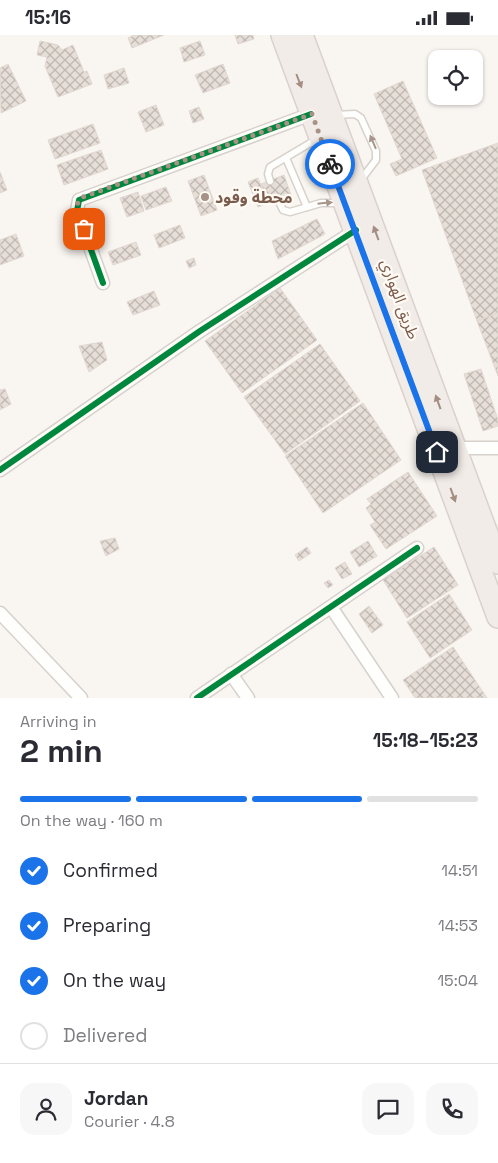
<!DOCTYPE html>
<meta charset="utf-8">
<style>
body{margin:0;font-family:"Space Grotesk","Noto Sans Arabic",sans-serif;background:#f7f7f7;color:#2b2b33;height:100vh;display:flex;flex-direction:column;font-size:19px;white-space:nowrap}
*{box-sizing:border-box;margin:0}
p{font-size:16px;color:#7c7c81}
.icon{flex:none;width:28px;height:28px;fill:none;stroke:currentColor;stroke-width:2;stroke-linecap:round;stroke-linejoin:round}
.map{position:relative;height:663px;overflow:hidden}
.panel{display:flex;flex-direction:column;background:#fff;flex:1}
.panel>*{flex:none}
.buttons{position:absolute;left:428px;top:15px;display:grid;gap:10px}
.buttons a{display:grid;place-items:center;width:55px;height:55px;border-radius:10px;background:#fff;box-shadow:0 1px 4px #0004;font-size:25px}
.pin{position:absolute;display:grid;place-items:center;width:42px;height:42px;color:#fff;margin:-21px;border-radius:10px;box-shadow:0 2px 8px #0006}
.courier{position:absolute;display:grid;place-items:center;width:50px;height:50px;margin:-25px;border:4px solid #1a73e8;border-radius:50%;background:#fff;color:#222;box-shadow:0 1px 6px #0007}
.overview em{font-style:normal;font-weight:800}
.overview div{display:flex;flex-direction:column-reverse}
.overview{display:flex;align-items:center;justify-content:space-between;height:85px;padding:0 20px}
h1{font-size:32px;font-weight:800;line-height:38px}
.bar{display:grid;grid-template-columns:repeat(4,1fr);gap:8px 5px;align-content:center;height:60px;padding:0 20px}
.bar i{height:6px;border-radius:4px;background:#e1e1e2}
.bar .active{background:#1a73e8}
.bar p{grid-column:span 4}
.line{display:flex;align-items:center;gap:12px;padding:0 20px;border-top:1px solid #e1e1e2}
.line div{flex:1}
.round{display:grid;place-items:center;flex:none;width:52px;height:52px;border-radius:15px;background:#f7f7f7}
ol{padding:0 20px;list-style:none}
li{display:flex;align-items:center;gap:15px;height:55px}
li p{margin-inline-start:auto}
li .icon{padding:5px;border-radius:50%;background:#1a73e8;color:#fff;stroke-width:4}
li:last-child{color:#7c7c81}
li i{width:28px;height:28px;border:2px solid #e1e1e2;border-radius:50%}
.status{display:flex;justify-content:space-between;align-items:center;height:35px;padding:0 25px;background:#fff;direction:ltr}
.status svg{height:14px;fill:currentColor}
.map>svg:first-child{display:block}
.building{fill:url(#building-cross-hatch);stroke:#e2d8d2}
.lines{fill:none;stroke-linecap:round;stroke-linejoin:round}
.service-casing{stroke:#d7d1cb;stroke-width:9}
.minor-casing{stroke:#d7d1cb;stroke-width:15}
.trunk-casing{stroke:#dad1cc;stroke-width:24}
.service{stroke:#fefefd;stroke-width:6}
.minor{stroke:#fefefd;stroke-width:12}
.trunk{stroke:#f2ece8;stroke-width:21}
.cycleway-casing{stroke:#fffaf3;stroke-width:9}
.cycleway{stroke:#00873e;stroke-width:6}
.oneway{fill:#a48e83}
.oneway2{fill:#a8958b}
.done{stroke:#a69286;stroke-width:5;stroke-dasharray:0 9}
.route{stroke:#1a73e8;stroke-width:6}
.poi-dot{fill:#a69286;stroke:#fffaf3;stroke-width:2}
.labels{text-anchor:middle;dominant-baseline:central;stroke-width:4.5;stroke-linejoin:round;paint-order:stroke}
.poi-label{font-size:16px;font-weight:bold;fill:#7a5c4d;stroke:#fffaf3;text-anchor:start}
.street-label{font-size:16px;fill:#7a5c4d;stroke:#fffaf3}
</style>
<div class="status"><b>15:16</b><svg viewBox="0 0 49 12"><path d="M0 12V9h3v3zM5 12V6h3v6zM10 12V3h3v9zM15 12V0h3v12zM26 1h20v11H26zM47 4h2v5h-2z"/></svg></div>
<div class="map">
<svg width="498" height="663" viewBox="0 0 498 663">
<defs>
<pattern id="building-cross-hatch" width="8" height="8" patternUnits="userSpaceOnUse" patternTransform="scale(1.25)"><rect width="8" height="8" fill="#e6ded7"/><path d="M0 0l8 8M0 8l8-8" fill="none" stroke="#bfb7b1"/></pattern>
</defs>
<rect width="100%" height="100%" fill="#f9f5f0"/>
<g class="building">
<polygon points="134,0 164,0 132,13 128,3"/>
<polygon points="235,0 253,0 254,4 238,9"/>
<polygon points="40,6 58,10 62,15 73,10 84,37 87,36 92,49 58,62 45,31 47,22 37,20"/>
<polygon points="200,6 205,20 184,27 180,13"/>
<polygon points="8,29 26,66 1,78 0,33"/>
<polygon points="223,29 230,48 203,58 195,40"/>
<polygon points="124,33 129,48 108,54 104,40"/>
<polygon points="403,46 437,123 396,141 390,129 402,124 374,59"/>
<polygon points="156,70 164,90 146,97 138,77"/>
<polygon points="199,72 204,84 193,88 189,76"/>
<polygon points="93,89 100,108 55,124 48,105"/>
<polygon points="498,108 498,278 477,286 422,135"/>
<polygon points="101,115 108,134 64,150 57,130"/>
<polygon points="0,137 7,155 0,158"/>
<polygon points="204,140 217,175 201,181 188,146"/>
<polygon points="284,140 291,160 268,168 261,149"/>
<polygon points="258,143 268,168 258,172 248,147"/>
<polygon points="166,152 172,166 146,175 141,161"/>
<polygon points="138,157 144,176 127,182 120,163"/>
<polygon points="317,184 325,199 278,224 272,206"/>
<polygon points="180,190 185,203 159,213 154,200"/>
<polygon points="16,199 24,221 0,230 0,205"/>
<polygon points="136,207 141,220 113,230 108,217"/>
<polygon points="194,223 196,230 189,233 186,226"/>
<polygon points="280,253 317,305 242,358 205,306"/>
<polygon points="154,256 160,270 133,280 127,267"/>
<polygon points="498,278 498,341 477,286"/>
<polygon points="102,307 107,325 89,337 79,311"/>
<polygon points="320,309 360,366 285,419 244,362"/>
<polygon points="481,334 498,385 498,391 483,396 464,339"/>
<polygon points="5,354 11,369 0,375 0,355"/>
<polygon points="363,368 401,425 323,478 285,421"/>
<polygon points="408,437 437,481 386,514 370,490 375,487 366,473 371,469 367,464"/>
<polygon points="115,503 119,514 106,521 100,506"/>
<polygon points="368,506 377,521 359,532 350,517"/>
<polygon points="307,512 311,518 299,526 295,520"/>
<polygon points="434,512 458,550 407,583 383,545"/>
<polygon points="345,527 352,539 342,544 335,533"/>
<polygon points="329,545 333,550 328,553 324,548"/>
<polygon points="449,559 472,595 430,623 407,587"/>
<polygon points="369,571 383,590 372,598 359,579"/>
<polygon points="453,612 487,663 415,663 403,645"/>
</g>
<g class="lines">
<defs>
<g id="service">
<polyline points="334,80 355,79 361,83 376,116 376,125 360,146"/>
<polyline points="286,123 307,172"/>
<polyline points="270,146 268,139 270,132 317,104"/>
<polyline points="278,165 283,175 290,177 321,168 341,168"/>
</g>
<g id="minor">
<polyline points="103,248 77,176 79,165 311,79"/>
<polyline points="455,413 498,413"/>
<polyline points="0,435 200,296 356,195"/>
<polyline points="331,572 392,663"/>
<polyline points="0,578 81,663"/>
<polyline points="231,639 248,663"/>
<polyline points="197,663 417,513"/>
</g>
<g id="trunk">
<polyline points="282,0 498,582"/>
<polyline points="302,0 498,528"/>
</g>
</defs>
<use href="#service" class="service-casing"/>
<use href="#minor" class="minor-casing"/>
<use href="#trunk" class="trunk-casing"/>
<use href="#service" class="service"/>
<use href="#minor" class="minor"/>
<use href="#trunk" class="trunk"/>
<defs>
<g id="cycleway">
<polyline points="103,248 77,176 79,165 311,79"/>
<polyline points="0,435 200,296 356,195"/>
<polyline points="197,663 417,513"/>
</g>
</defs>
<use href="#cycleway" class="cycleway-casing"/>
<use href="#cycleway" class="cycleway"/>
</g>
<defs><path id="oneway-solid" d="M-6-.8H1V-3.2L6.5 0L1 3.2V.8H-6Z" transform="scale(1.25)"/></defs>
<g class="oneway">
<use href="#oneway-solid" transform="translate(299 46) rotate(69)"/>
<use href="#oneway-solid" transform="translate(376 198) rotate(-110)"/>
<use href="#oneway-solid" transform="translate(438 367) rotate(-110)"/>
<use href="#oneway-solid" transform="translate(453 460) rotate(70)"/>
</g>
<g class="oneway2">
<use href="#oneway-solid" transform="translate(373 107) rotate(-113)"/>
<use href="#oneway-solid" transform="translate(325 168) rotate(-6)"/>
</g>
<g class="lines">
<path class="done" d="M84,194C80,183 71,170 83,162L312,79L330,129"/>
<polyline class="route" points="330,129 437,417"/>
</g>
<circle class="poi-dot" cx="205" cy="162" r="5"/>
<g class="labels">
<g class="poi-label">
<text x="215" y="162">محطة وقود</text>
</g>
<g class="street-label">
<text transform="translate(400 264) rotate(70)">طريق الهواري</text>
</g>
</g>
</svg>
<div class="buttons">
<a><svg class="icon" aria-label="locate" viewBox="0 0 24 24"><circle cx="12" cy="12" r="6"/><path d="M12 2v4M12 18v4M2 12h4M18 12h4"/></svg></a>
</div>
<div class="pin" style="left:84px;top:194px;background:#ea580c"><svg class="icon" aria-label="bag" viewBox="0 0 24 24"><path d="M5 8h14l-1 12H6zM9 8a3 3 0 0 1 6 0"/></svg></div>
<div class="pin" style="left:437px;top:417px;background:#1f2937"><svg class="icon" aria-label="home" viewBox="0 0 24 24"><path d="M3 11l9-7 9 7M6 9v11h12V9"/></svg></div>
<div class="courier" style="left:330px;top:129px"><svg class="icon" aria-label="bike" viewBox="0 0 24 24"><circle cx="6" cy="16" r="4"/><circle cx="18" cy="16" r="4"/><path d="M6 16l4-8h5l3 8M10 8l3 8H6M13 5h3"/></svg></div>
</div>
<section class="panel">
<div class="overview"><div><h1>2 min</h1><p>Arriving in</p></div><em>15:18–15:23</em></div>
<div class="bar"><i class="active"></i><i class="active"></i><i class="active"></i><i></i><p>On the way · 160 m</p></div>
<ol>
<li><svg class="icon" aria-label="check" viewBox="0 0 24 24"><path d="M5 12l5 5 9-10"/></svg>Confirmed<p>14:51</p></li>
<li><svg class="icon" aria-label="check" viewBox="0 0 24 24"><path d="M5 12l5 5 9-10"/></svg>Preparing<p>14:53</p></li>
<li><svg class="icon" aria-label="check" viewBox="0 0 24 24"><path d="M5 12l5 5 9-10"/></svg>On the way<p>15:04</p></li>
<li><i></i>Delivered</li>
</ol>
<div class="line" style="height:90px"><a class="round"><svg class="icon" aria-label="person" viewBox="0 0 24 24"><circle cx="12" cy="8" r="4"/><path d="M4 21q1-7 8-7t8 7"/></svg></a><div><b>Jordan</b><p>Courier · 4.8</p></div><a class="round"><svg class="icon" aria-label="chat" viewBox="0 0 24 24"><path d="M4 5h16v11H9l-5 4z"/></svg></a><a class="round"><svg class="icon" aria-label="phone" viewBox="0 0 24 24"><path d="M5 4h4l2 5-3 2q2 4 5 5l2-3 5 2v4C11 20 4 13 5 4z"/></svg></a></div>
</section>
